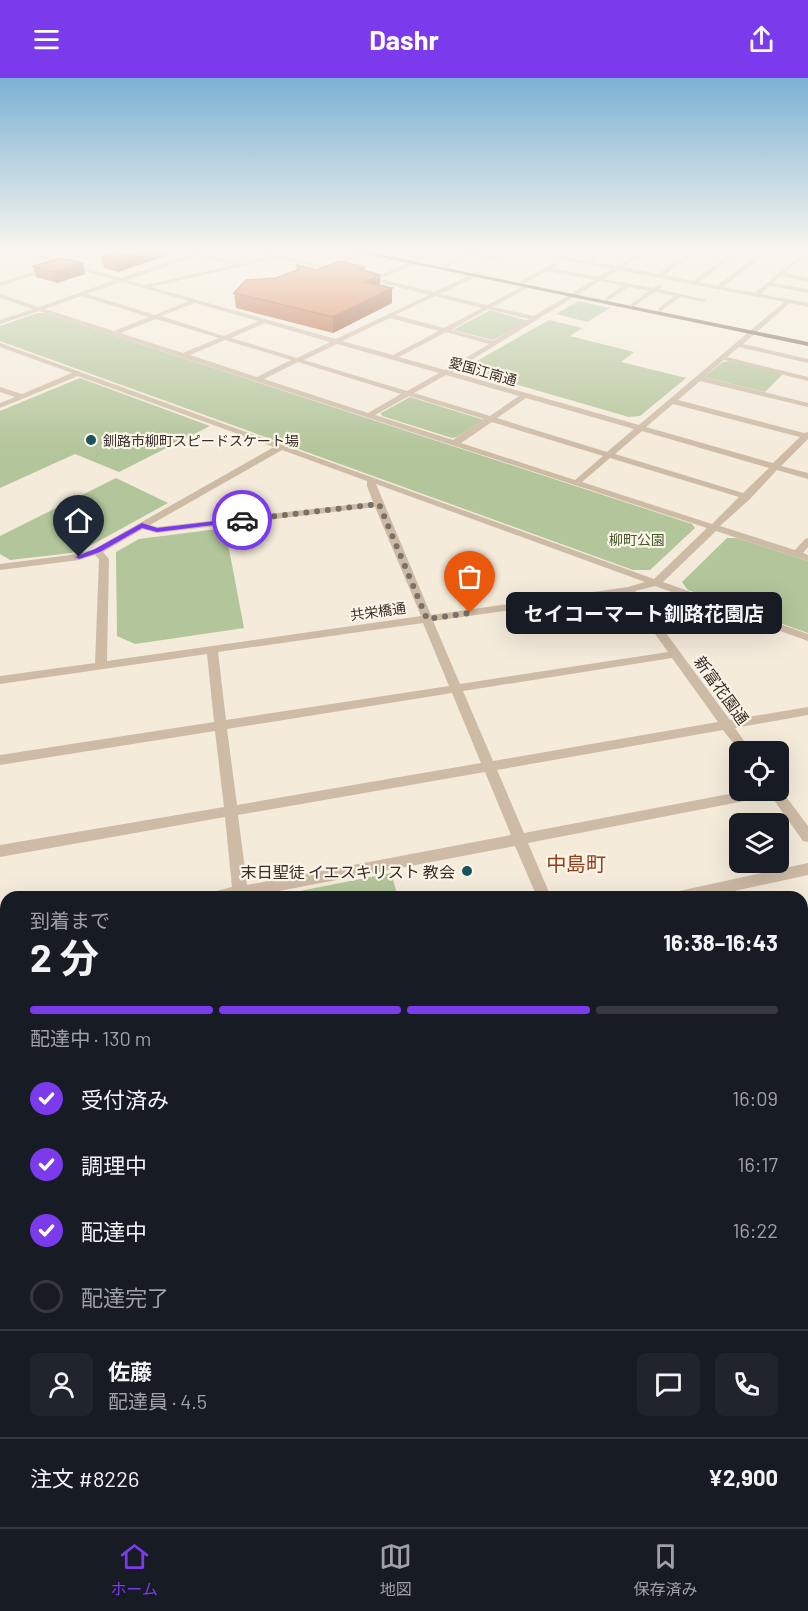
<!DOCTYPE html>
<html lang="ja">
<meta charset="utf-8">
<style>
body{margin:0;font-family:Barlow,"Noto Sans JP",sans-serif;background:#20242c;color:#f1f3f6;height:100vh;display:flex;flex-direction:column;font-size:22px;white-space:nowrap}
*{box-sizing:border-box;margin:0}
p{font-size:20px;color:#9ea1a6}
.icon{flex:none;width:33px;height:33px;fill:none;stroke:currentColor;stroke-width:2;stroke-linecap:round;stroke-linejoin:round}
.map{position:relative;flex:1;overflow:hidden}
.sheet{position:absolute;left:0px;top:813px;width:808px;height:636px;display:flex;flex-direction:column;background:#171b24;border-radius:18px 18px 0 0;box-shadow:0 6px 24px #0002}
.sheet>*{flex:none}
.tools{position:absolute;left:729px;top:663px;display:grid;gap:12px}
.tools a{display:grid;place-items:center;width:60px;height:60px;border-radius:9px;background:#171b24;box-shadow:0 6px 24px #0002;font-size:30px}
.pin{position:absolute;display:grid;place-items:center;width:51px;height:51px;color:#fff;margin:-62px -26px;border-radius:50% 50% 50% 0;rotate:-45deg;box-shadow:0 0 6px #0007}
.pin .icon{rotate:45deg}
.courier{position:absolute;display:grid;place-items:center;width:60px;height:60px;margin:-30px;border:4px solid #7c3aed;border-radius:50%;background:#fff;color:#222;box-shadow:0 2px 8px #0007}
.bubble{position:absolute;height:42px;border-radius:9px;background:#171b24;box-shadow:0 6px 24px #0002;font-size:20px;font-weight:700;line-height:42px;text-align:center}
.head em{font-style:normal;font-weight:700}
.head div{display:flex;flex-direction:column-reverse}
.head{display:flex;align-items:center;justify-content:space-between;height:102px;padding:0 30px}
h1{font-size:39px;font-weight:700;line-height:45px}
.bar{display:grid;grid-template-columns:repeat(4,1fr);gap:9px 6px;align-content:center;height:72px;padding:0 30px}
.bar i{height:8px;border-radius:4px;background:#363941}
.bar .on{background:#7c3aed}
.bar p{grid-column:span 4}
.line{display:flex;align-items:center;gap:15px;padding:0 30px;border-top:2px solid #363941}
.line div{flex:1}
.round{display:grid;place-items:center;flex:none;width:63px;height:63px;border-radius:9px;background:#20242c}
ol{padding:0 30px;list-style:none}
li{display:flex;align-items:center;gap:18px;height:66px}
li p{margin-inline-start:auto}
li .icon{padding:6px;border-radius:50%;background:#7c3aed;color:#fff;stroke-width:4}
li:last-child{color:#9ea1a6}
li i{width:33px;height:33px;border:3px solid #363941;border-radius:50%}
header{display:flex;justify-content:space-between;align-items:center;height:78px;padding:0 30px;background:#7c3aed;color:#fff;font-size:27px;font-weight:700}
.menu{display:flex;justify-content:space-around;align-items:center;height:84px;border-top:2px solid #363941;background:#171b24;font-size:16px;color:#9ea1a6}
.menu a{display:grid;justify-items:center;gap:3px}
.menu .on{color:#7c3aed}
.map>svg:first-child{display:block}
.green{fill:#b3c59a}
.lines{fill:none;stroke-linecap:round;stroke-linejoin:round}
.minor{fill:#cebba6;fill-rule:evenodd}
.major{fill:#7d6757;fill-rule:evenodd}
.wall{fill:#b45d34}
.shaded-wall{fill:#924c2a}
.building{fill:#d16c3c;stroke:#924c2a;stroke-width:1.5}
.route{fill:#7c3aed}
.done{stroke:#7a7066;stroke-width:6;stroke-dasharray:0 10.8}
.poi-dot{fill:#19555f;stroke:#fbf4e8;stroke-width:2}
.labels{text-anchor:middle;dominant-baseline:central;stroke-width:4.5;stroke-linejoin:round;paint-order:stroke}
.far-street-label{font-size:14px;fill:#392e27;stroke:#fbf4e8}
.far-poi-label{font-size:14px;fill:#392e27;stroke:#fbf4e8;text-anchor:start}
.far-park-label{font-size:14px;fill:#445a29;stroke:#fbf4e8}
.street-label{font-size:16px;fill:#392e27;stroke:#fbf4e8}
.poi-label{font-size:16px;fill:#392e27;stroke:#fbf4e8;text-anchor:end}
.quarter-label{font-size:20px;fill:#903e18;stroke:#fbf4e8}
</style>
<header><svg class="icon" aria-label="menu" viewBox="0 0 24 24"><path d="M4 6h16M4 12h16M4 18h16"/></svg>Dashr<svg class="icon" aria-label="share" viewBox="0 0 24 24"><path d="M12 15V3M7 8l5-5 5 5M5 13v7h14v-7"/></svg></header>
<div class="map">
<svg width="808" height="1449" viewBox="0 0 808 1449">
<rect width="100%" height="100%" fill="#f4ebdb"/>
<g class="green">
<polygon points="579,223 610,230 587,244 556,236"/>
<polygon points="490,232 528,243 493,262 453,252"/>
<polygon points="38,235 45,235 692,446 695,450 650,492 633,492 0,263 0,248"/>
<polygon points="549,242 582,250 570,258 634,274 621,284 686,300 640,338 629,339 463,291"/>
<polygon points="730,283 783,296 765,314 704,299 723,284"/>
<polygon points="80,300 210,348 119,394 75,376 0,410 0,333"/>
<polygon points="410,319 484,342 457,359 452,360 382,338 381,335"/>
<polygon points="116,400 168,425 88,469 71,475 10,482 0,476 0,458"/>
<polygon points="225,450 244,550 135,566 117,558 116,474 139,461"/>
<polygon points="727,460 737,460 808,483 808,555 688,512 682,504"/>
<polygon points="391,795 398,819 269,819"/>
</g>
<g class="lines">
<g class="minor">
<path d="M9,171H18L121,200L191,176L173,171L197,174L215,171L203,176L241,186L272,179L243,171H253L327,189L371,171H379L333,190L340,192L338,195L278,180L151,209L336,261L429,217L360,199L363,197L374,200L417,181L419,184L380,201L434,214L479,193L481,196L440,216L487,227L527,206L529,209L493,229L534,238L594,202L547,193L525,205H521V203L554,185L557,187L552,190L598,199L612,191L515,171H526L586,183L604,171H611L592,184L617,188L645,171H652L623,189L658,196L694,171H701L664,197L693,203L737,171H743L699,204L717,208L765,171H771L723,209L755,215L808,171V175L785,195L808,200V204L781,198L773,205L808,211V215L770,208L761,216L808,225V229L790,225L743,266L808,281V285L739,269L727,279L808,299V303L724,282L704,299L808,325V329L700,303L678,322L804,355L808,354V361L781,388L808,395V401L777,392L750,421L720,448L795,472L805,461L808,460V469L803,475L808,477V483L716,453L663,504L808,556V563L655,508L635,513L730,642L808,629V637L735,650L752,674H740L723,652L497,692L524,755L750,712H778V708L808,748V764L803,763L771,718L528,765L551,819H537L515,768L248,819H207L209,815L232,809L225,739L0,779V767L224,729L215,653L0,687V677L214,644L207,576L0,606V598L95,585L99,481L95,477L79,482L0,492V486L78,476L94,471L274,369L78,298L0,330V325L15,319L0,314V309L22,316L72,295L0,269V265L654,501L707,450L39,233L0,246V242L33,231L0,220V216L39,229L115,202ZM197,178L235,187L145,207L127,202ZM618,192L784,224L639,347L452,294L600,203L623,208L605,220L607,223L629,209L649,213L631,226L633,229L655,214L674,218L658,231L660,234L680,219L704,224L707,222L659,211L662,209L659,207L653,210L604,201ZM122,204L189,223L155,237L87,216ZM81,218L149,239L114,253L45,231ZM435,218L482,230L444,250L395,237ZM195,225L259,243L224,258L161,238ZM488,231L529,241L493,263L451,252ZM390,240L439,253L393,277L342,263ZM156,241L219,260L183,275L120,255ZM265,245L330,264L297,280L231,260ZM446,254L489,266L445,292L399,279ZM225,262L291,282L257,299L190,277ZM337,266L439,295L407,313L304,282ZM298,284L401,316L368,335L264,301ZM446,297L519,318L490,338L414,315ZM409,318L484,341L453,362L375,337ZM526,320L634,351L607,374L497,340ZM673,326L800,359L773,385L646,349ZM492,344L603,378L575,402L461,365ZM642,353L769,390L743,415L615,376ZM282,372L367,403V408L373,424L158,449L150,447ZM610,380L739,419L712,446L582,404ZM376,406L645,504L628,509L431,537ZM375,429L421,538L107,583L109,481L103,474L143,451L157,455ZM626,516L668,574L460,606L433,543ZM423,545L449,608L226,642L218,574ZM672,580L718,644L493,683L463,613ZM452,615L481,685L237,727L227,651ZM485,694L511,757L247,807L238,737Z"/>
<polygon points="92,171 101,171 126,179 123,181"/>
<polygon points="443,171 472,173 501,181 498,183 471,177 445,190 443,187 465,176"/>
<polygon points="52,188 54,191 0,208 0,204"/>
<polygon points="808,785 808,797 707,819 672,819 674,815 679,813"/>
<polygon points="6,852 6,866 0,867 0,853"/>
<polygon points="802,912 808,912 808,926 802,927"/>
<polygon points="6,949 6,965 0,966 0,950"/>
<polygon points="808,1056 808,1074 802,1076 802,1058"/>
<polygon points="6,1094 6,1114 0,1115 0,1095"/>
<polygon points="808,1261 808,1283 802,1285 802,1263"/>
<polygon points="6,1265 6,1287 0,1289 0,1267"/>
<polygon points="802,1417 808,1420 808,1449 799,1449 796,1443 802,1443"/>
<polygon points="216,1443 258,1443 256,1449 214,1449"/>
<polygon points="308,1443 332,1443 333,1449 309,1449"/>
</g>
<polygon class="major" points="341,171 353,171 808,264 808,268"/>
</g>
<g class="wall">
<polygon points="168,177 118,194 104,190 101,179"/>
<polygon points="33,188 85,196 57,205 36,199"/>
<polygon points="364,189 365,193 380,197 380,207 392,210 392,225 333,255 236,230 234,215 276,200 317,192"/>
</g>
<g class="shaded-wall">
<polygon points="152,171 167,171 168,177 118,194 115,183"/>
<polygon points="83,185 85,196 57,205 54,194"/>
<polygon points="364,189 365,204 380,197 380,212 365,219 359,191"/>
<polygon points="392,210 392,225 333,255 333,239"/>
</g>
<g class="building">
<polygon points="125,171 152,171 115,183 101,179"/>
<polygon points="61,180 83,185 54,194 33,188"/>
<polygon points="339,183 364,189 359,191 380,197 365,204 392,210 333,239 234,215 246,202 276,200 298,192 297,187 317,192"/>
</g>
<linearGradient id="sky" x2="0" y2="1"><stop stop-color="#7bb1d3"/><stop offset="0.46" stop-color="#faf6ef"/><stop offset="1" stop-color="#faf6ef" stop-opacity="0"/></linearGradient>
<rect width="808" height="374" fill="url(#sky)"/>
<polygon class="route" points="242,440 245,443 157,454 142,450 100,474 79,481 75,479 95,471 142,445 157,450"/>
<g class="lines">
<polyline class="done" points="242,442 379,426 427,541 470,535"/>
</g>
<g class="poi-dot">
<circle cx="91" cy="362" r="6"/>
<circle cx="467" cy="793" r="6"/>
</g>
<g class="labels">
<g class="far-street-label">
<text transform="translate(483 293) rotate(16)">愛国江南通</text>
<text transform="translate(378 533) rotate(-8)">共栄橋通</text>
</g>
<g class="far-poi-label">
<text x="103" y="362">釧路市柳町スピードスケート場</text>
</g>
<g class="far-park-label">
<text x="637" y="461">柳町公園</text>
</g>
<g class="street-label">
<text transform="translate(722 612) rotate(54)">新富花園通</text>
</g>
<g class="poi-label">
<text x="455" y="793">末日聖徒 イエスキリスト 教会</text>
</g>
<g class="quarter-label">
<text x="576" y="785">中島町</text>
</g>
</g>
</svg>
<div class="tools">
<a><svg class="icon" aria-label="locate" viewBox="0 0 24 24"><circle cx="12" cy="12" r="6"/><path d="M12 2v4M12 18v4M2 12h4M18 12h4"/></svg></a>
<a><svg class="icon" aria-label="layers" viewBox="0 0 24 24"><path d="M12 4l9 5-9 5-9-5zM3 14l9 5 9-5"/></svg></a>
</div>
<div class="pin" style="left:470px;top:535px;background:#ea580c"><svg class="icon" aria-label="bag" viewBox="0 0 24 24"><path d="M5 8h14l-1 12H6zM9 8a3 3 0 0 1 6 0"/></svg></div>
<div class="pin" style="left:79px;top:479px;background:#1f2937"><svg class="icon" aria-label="home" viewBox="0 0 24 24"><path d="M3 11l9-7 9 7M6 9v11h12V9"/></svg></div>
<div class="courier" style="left:242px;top:442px"><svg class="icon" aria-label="car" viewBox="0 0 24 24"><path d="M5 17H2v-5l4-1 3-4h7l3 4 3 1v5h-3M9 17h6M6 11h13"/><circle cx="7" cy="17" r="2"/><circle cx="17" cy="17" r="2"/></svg></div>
<div class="bubble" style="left:506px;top:514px;width:276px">セイコーマート釧路花園店</div>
<section class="sheet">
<div class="head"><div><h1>2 分</h1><p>到着まで</p></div><em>16:38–16:43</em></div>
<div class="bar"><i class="on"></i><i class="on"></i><i class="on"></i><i></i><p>配達中 · 130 m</p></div>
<ol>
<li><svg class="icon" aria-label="check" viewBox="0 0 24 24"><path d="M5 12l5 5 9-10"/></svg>受付済み<p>16:09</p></li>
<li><svg class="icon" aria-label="check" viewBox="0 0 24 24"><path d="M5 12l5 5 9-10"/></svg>調理中<p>16:17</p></li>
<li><svg class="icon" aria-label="check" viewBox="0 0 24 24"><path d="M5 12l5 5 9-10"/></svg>配達中<p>16:22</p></li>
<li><i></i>配達完了</li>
</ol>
<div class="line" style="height:108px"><a class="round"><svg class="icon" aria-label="person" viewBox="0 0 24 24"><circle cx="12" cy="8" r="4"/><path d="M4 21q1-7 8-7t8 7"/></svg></a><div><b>佐藤</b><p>配達員 · 4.5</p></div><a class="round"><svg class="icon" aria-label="chat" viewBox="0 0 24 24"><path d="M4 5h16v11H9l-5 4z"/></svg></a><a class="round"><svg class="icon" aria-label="phone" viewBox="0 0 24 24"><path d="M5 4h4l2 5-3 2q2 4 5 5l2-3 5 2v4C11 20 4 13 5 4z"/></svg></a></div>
<div class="line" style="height:78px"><div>注文 #8226</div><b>¥2,900</b></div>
</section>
</div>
<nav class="menu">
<a class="on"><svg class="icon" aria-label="home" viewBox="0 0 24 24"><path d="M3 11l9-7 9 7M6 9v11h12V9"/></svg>ホーム</a>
<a><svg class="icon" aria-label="map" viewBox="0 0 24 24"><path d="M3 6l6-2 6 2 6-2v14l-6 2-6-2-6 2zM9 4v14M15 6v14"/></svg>地図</a>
<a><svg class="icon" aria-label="saved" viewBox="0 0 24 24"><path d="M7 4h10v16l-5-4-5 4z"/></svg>保存済み</a>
</nav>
